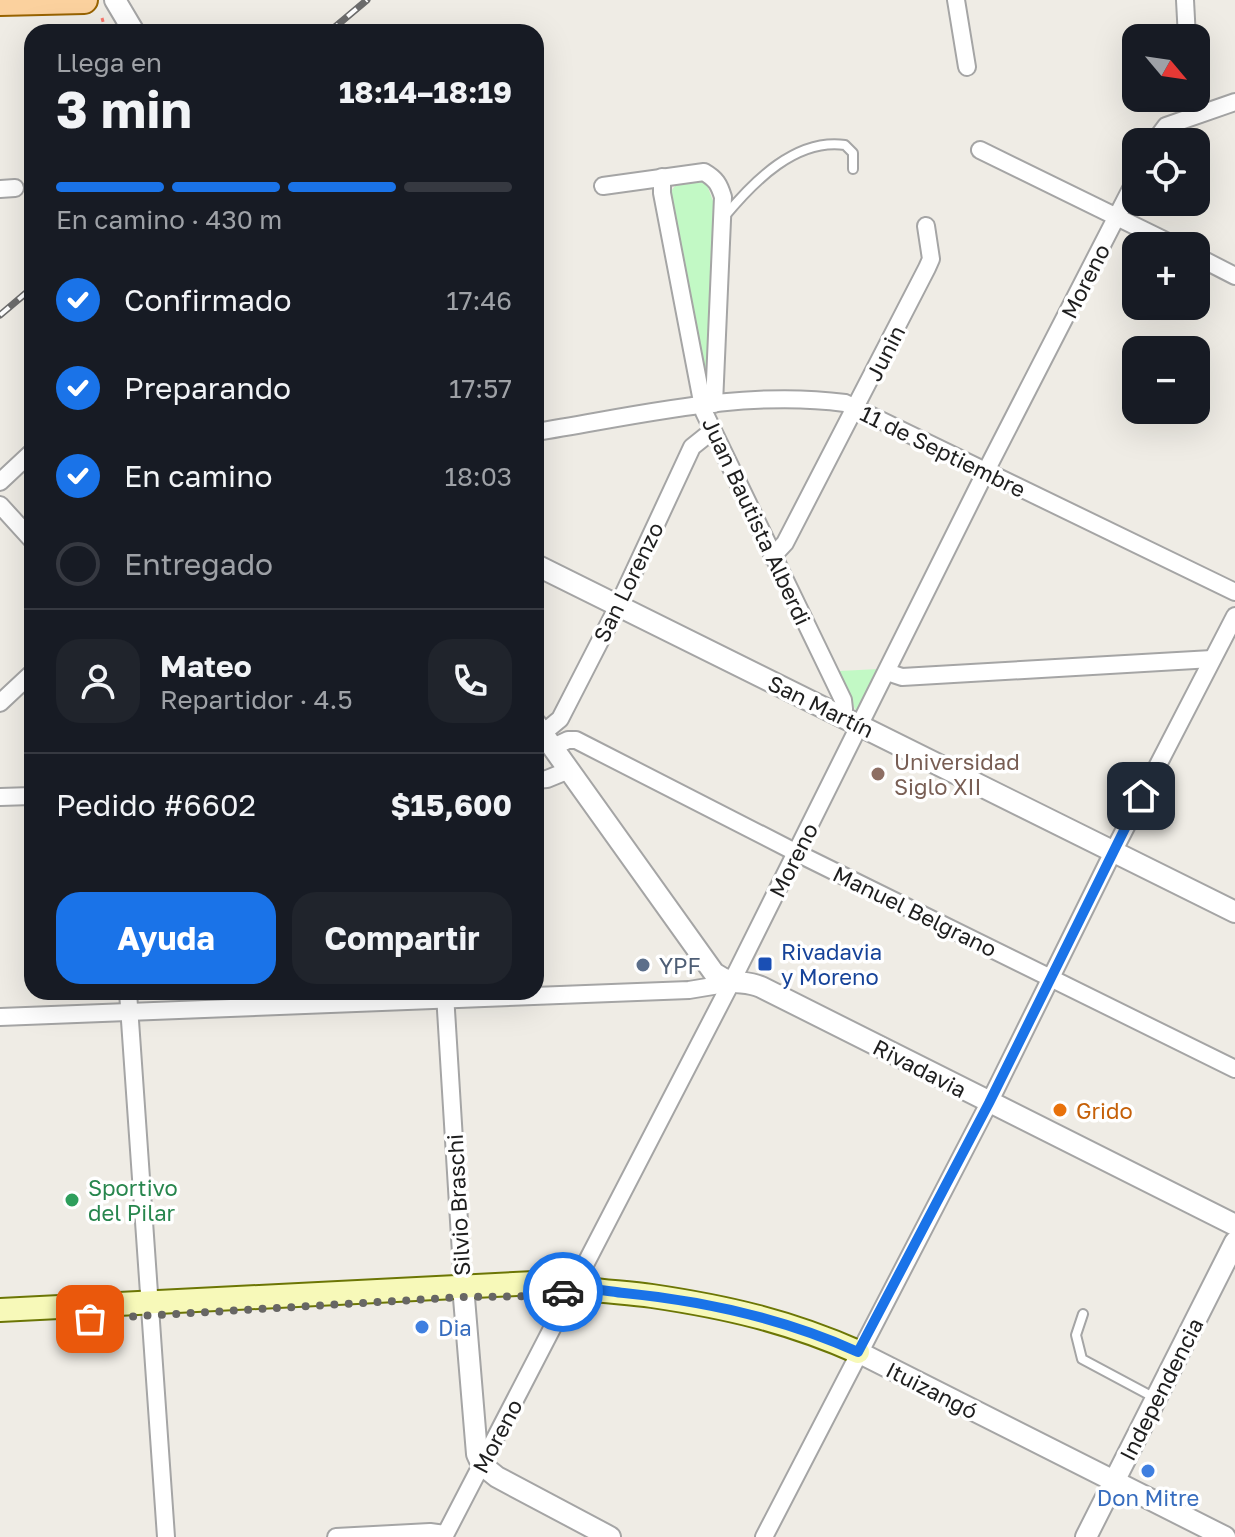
<!DOCTYPE html>
<html lang="es">
<meta charset="utf-8">
<style>
body{margin:0;font-family:"Golos Text",sans-serif;background:#20242c;color:#f1f3f6;height:100vh;display:flex;flex-direction:column;font-size:30px;white-space:nowrap}
*{box-sizing:border-box;margin:0}
p{font-size:26px;color:#9ea1a6}
.icon{flex:none;width:44px;height:44px;fill:none;stroke:currentColor;stroke-width:2;stroke-linecap:round;stroke-linejoin:round}
.map{position:relative;flex:1;overflow:hidden}
.details{position:absolute;left:24px;top:24px;width:520px;height:976px;display:flex;flex-direction:column;background:#171b24;border-radius:24px;box-shadow:0 8px 32px #0002}
.details>*{flex:none}
.needle{width:52px;rotate:119deg}
.tools{position:absolute;left:1122px;top:24px;display:grid;gap:16px}
.tools a{display:grid;place-items:center;width:88px;height:88px;border-radius:16px;background:#171b24;box-shadow:0 8px 32px #0002;font-size:40px}
.pin{position:absolute;display:grid;place-items:center;width:68px;height:68px;color:#fff;margin:-34px;border-radius:16px;box-shadow:0 4px 12px #0006}
.courier{position:absolute;display:grid;place-items:center;width:80px;height:80px;margin:-40px;border:6px solid #1a73e8;border-radius:50%;background:#fff;color:#222;box-shadow:0 2px 10px #0007}
.head em{font-style:normal;font-weight:700}
.head div{display:flex;flex-direction:column-reverse}
.head{display:flex;align-items:center;justify-content:space-between;height:136px;padding:0 32px}
h1{font-size:52px;font-weight:700;line-height:60px}
.bar{display:grid;grid-template-columns:repeat(4,1fr);gap:12px 8px;align-content:center;height:96px;padding:0 32px}
.bar i{height:10px;border-radius:6px;background:#363941}
.bar .on{background:#1a73e8}
.bar p{grid-column:span 4}
.line{display:flex;align-items:center;gap:20px;padding:0 32px;border-top:2px solid #363941}
.line div{flex:1}
.round{display:grid;place-items:center;flex:none;width:84px;height:84px;border-radius:24px;background:#20242c}
ol{padding:0 32px;list-style:none}
li{display:flex;align-items:center;gap:24px;height:88px}
li p{margin-inline-start:auto}
li .icon{padding:8px;border-radius:50%;background:#1a73e8;color:#fff;stroke-width:4}
li:last-child{color:#9ea1a6}
li i{width:44px;height:44px;border:4px solid #363941;border-radius:50%}
.button{display:flex;gap:16px;margin-top:auto;padding:16px 32px}
.button a{flex:1;height:92px;border-radius:24px;background:#1a73e8;color:#fff;font-size:32px;font-weight:700;line-height:92px;text-align:center}
.button a+a{background:#20242c;color:#f1f3f6}
.map>svg:first-child{display:block}
.park{fill:#c2f9c5}
.lines{fill:none;stroke-linecap:round;stroke-linejoin:round}
.service-casing{stroke:#a5a5a5;stroke-width:12}
.minor-casing{stroke:#a5a5a5;stroke-width:20}
.tertiary-casing{stroke:#a5a5a5;stroke-width:24}
.secondary-casing{stroke:#6c7605;stroke-width:26}
.primary-casing{stroke:#986301;stroke-width:30}
.path{stroke:#f9776c;stroke-width:3;stroke-dasharray:4 4;stroke-linecap:butt}
.service{stroke:#fff;stroke-width:8}
.minor{stroke:#fff;stroke-width:16}
.tertiary{stroke:#fff;stroke-width:20}
.secondary{stroke:#f7f9b9;stroke-width:22}
.primary{stroke:#fbd19e;stroke-width:26}
.rail-casing{stroke:#6c6c6c;stroke-width:7}
.rail{stroke:#fff;stroke-width:4;stroke-dasharray:12;stroke-linecap:butt}
.done{stroke:#676664;stroke-width:8;stroke-dasharray:0 14.4}
.route{stroke:#1a73e8;stroke-width:10}
.education-dot{fill:#8d6e63;stroke:#fff;stroke-width:3}
.transit-dot{fill:#1a4fb4;stroke:#fff;stroke-width:3}
.service-dot{fill:#5c6f8a;stroke:#fff;stroke-width:3}
.food-dot{fill:#e8710a;stroke:#fff;stroke-width:3}
.leisure-dot{fill:#2e9e5b;stroke:#fff;stroke-width:3}
.shop-dot{fill:#3f7fe0;stroke:#fff;stroke-width:3}
.labels{text-anchor:middle;dominant-baseline:central;stroke-width:7;stroke-linejoin:round;paint-order:stroke}
.street-label{font-size:22px;fill:#1e1e1e;stroke:#fff}
.education-label{font-size:22px;fill:#785e54;stroke:#fff;text-anchor:start}
.transit-label{font-size:22px;fill:#164399;stroke:#fff;text-anchor:start}
.service-label{font-size:22px;fill:#4e5e75;stroke:#fff;text-anchor:start}
.food-label{font-size:22px;fill:#c56008;stroke:#fff;text-anchor:start}
.leisure-label{font-size:22px;fill:#27864d;stroke:#fff;text-anchor:start}
.shop-label{font-size:22px;fill:#366cbe;stroke:#fff;text-anchor:start}
</style>
<div class="map">
<svg width="1235" height="1537" viewBox="0 0 1235 1537">
<rect width="100%" height="100%" fill="#efece5"/>
<g class="park">
<polygon points="699,181 707,185 713,201 710,376 707,381 704,379 669,194 675,186"/>
<polygon points="879,669 857,714 839,671"/>
</g>
<g class="lines">
<defs>
<g id="service">
<path d="M725,216C754,181 796,138 845,145L853,153V169"/>
<polyline points="1083,1314 1076,1335 1082,1359 1155,1398"/>
</g>
<g id="minor">
<polyline points="956,0 967,67"/>
<polyline points="1185,0 1187,38"/>
<polyline points="1154,142 1166,126 1235,102"/>
<polyline points="980,150 1176,246"/>
<polyline points="662,177 662,193 704,412 843,700 844,709 842,717"/>
<path d="M603,186L704,172C716,179 719,184 723,197L714,404"/>
<polyline points="0,189 15,188"/>
<polyline points="1196,256 1235,276"/>
<path d="M536,432C637,416 742,389 845,403L1235,592"/>
<polyline points="0,482 32,452"/>
<polyline points="0,505 32,540"/>
<polyline points="772,557 785,543 927,268 931,259 926,226"/>
<polyline points="887,672 902,677 1212,659"/>
<polyline points="0,703 32,673"/>
<polyline points="543,733 560,719 618,606 692,447 712,431"/>
<polyline points="553,747 568,740 576,740 797,853 1235,1069"/>
<polyline points="536,780 547,779 569,770"/>
<polyline points="0,797 32,796"/>
<polyline points="128,992 166,1537"/>
<polyline points="445,994 463,1286"/>
<polyline points="0,1017 689,990 731,983"/>
<polyline points="336,1537 430,1532 445,1534"/>
<polyline points="444,1537 731,983 986,471 1136,179"/>
<polyline points="764,1537 989,1103 1113,852 1235,616"/>
</g>
<g id="tertiary">
<polyline points="115,0 134,32"/>
<polyline points="536,565 1235,912"/>
<path d="M536,724L714,973C734,987 742,979 761,987L1235,1225"/>
<polyline points="463,1286 477,1454 482,1465 497,1477 610,1537"/>
<polyline points="858,1352 1225,1537"/>
<polyline points="1086,1537 1235,1242"/>
</g>
<path id="secondary" d="M0,1310L555,1282C586,1292 619,1291 652,1296C726,1307 788,1321 858,1352"/>
<polyline id="primary" points="0,2 84,0"/>
</defs>
<use href="#service" class="service-casing"/>
<use href="#minor" class="minor-casing"/>
<use href="#tertiary" class="tertiary-casing"/>
<use href="#secondary" class="secondary-casing"/>
<use href="#primary" class="primary-casing"/>
<polyline class="path" points="102,18 106,32"/>
<use href="#service" class="service"/>
<use href="#minor" class="minor"/>
<use href="#tertiary" class="tertiary"/>
<use href="#secondary" class="secondary"/>
<use href="#primary" class="primary"/>
<defs>
<g id="rail">
<polyline points="329,32 367,0"/>
<polyline points="0,315 32,288"/>
</g>
</defs>
<use href="#rail" class="rail-casing"/>
<use href="#rail" class="rail"/>
</g>
<g class="lines">
<polyline class="done" points="90,1319 464,1297 554,1296 563,1292"/>
<path class="route" d="M563,1292C582,1285 604,1291 624,1293C705,1301 783,1318 858,1352L989,1103L1141,796"/>
</g>
<circle class="education-dot" cx="878" cy="774" r="8"/>
<rect class="transit-dot" x="757" y="956" width="16" height="16" rx="4"/>
<circle class="service-dot" cx="643" cy="965" r="8"/>
<circle class="food-dot" cx="1060" cy="1110" r="8"/>
<circle class="leisure-dot" cx="72" cy="1200" r="8"/>
<g class="shop-dot">
<circle cx="422" cy="1327" r="8"/>
<circle cx="1148" cy="1471" r="8"/>
</g>
<g class="labels">
<g class="street-label">
<text transform="translate(1085 281) rotate(-63)">Moreno</text>
<text transform="translate(885 353) rotate(-63)">Junin</text>
<text transform="translate(943 451) rotate(26)">11 de Septiembre</text>
<text transform="translate(757 521) rotate(65)">Juan Bautista Alberdi</text>
<text transform="translate(628 582) rotate(-64)">San Lorenzo</text>
<text transform="translate(821 706) rotate(26)">San Martín</text>
<text transform="translate(793 860) rotate(-63)">Moreno</text>
<text transform="translate(915 911) rotate(26)">Manuel Belgrano</text>
<text transform="translate(920 1068) rotate(27)">Rivadavia</text>
<text transform="translate(458 1205) rotate(-93)">Silvio Braschi</text>
<text transform="translate(1161 1389) rotate(-63)">Independencia</text>
<text transform="translate(932 1390) rotate(27)">Ituizangó</text>
<text transform="translate(497 1436) rotate(-62)">Moreno</text>
</g>
<g class="education-label">
<text x="894" y="761">Universidad<tspan x="894" dy="25">Siglo XII</tspan></text>
</g>
<g class="transit-label">
<text x="781" y="951">Rivadavia<tspan x="781" dy="25">y Moreno</tspan></text>
</g>
<g class="service-label">
<text x="659" y="965">YPF</text>
</g>
<g class="food-label">
<text x="1076" y="1110">Grido</text>
</g>
<g class="leisure-label">
<text x="88" y="1187">Sportivo<tspan x="88" dy="25">del Pilar</tspan></text>
</g>
<g class="shop-label">
<text x="438" y="1327">Dia</text>
<text x="1148" y="1497" text-anchor="middle">Don Mitre</text>
</g>
</g>
</svg>
<div class="tools">
<a><svg class="needle" viewBox="-14 -14 28 28"><path d="M0-13l5 13h-10z" fill="#e53935"/><path d="M0 13l5-13h-10z" fill="#9ea1a6"/></svg></a>
<a><svg class="icon" aria-label="locate" viewBox="0 0 24 24"><circle cx="12" cy="12" r="6"/><path d="M12 2v4M12 18v4M2 12h4M18 12h4"/></svg></a>
<a>+</a>
<a>−</a>
</div>
<div class="pin" style="left:90px;top:1319px;background:#ea580c"><svg class="icon" aria-label="bag" viewBox="0 0 24 24"><path d="M5 8h14l-1 12H6zM9 8a3 3 0 0 1 6 0"/></svg></div>
<div class="pin" style="left:1141px;top:796px;background:#1f2937"><svg class="icon" aria-label="home" viewBox="0 0 24 24"><path d="M3 11l9-7 9 7M6 9v11h12V9"/></svg></div>
<div class="courier" style="left:563px;top:1292px"><svg class="icon" aria-label="car" viewBox="0 0 24 24"><path d="M5 17H2v-5l4-1 3-4h7l3 4 3 1v5h-3M9 17h6M6 11h13"/><circle cx="7" cy="17" r="2"/><circle cx="17" cy="17" r="2"/></svg></div>
<section class="details">
<div class="head"><div><h1>3 min</h1><p>Llega en</p></div><em>18:14–18:19</em></div>
<div class="bar"><i class="on"></i><i class="on"></i><i class="on"></i><i></i><p>En camino · 430 m</p></div>
<ol>
<li><svg class="icon" aria-label="check" viewBox="0 0 24 24"><path d="M5 12l5 5 9-10"/></svg>Confirmado<p>17:46</p></li>
<li><svg class="icon" aria-label="check" viewBox="0 0 24 24"><path d="M5 12l5 5 9-10"/></svg>Preparando<p>17:57</p></li>
<li><svg class="icon" aria-label="check" viewBox="0 0 24 24"><path d="M5 12l5 5 9-10"/></svg>En camino<p>18:03</p></li>
<li><i></i>Entregado</li>
</ol>
<div class="line" style="height:144px"><a class="round"><svg class="icon" aria-label="person" viewBox="0 0 24 24"><circle cx="12" cy="8" r="4"/><path d="M4 21q1-7 8-7t8 7"/></svg></a><div><b>Mateo</b><p>Repartidor · 4.5</p></div><a class="round"><svg class="icon" aria-label="phone" viewBox="0 0 24 24"><path d="M5 4h4l2 5-3 2q2 4 5 5l2-3 5 2v4C11 20 4 13 5 4z"/></svg></a></div>
<div class="line" style="height:104px"><div>Pedido #6602</div><b>$15,600</b></div>
<div class="button"><a>Ayuda</a><a>Compartir</a></div>
</section>
</div>
